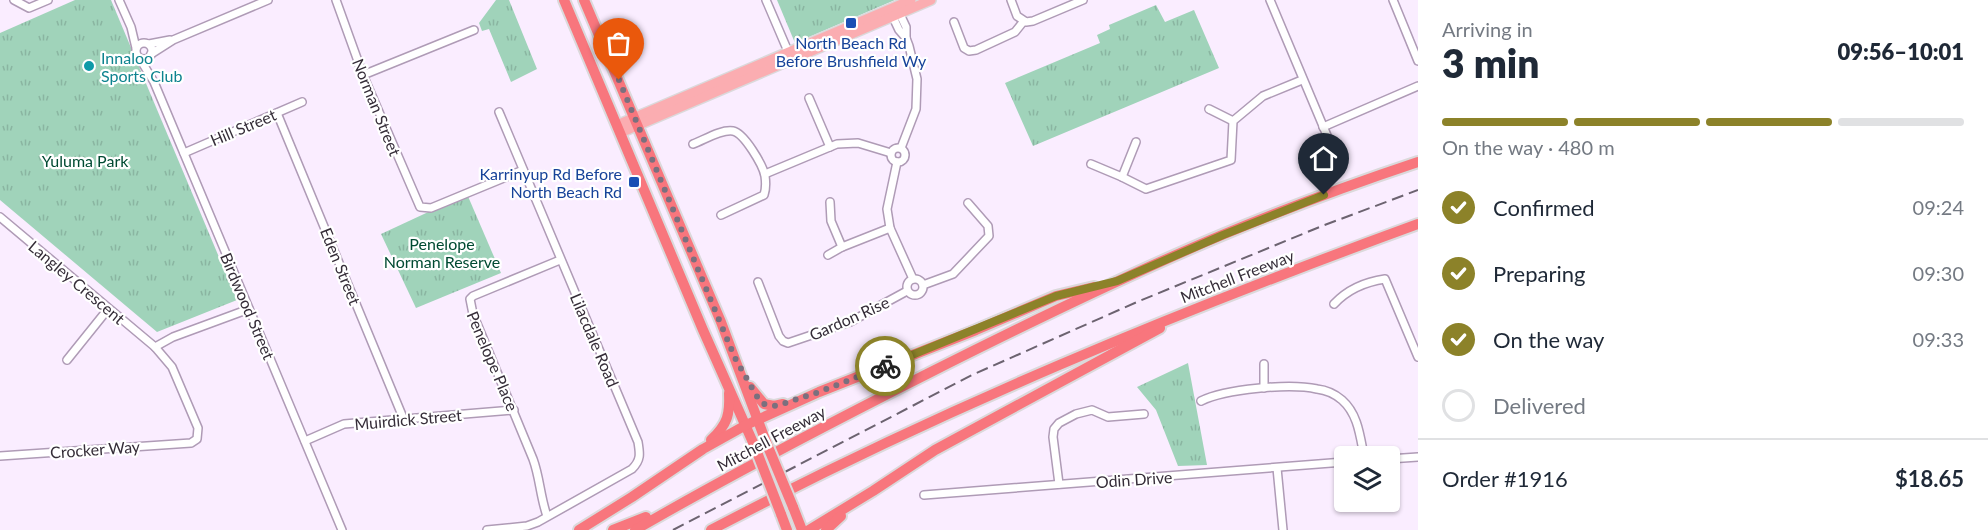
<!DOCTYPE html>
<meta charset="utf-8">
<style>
body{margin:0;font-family:Lato,sans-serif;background:#f2f2f3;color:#1f2937;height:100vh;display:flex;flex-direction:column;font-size:22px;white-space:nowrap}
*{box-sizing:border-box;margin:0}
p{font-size:20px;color:#747a83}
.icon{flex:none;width:33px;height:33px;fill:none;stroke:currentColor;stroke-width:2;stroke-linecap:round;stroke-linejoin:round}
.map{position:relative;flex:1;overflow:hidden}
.panel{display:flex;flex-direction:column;background:#fff;width:570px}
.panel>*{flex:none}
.tools{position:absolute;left:1334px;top:446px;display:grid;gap:12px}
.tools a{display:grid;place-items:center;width:66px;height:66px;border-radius:6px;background:#fff;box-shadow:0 2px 4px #0004;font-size:30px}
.pin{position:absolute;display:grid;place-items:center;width:51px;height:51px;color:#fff;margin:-62px -26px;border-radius:50% 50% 50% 0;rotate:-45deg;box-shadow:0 0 6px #0007}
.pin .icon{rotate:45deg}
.courier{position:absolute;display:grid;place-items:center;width:60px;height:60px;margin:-30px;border:4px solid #8c8229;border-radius:50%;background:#fff;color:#222;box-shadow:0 2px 8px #0007}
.summary em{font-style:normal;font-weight:800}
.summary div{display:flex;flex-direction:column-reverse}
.summary{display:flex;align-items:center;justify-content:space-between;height:102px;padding:0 24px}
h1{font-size:39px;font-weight:800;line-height:45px}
.bar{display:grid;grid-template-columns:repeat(4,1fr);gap:9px 6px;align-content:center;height:72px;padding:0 24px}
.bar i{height:8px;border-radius:4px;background:#e0e1e3}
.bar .current{background:#8c8229}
.bar p{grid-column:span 4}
.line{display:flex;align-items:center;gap:15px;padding:0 24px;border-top:2px solid #e0e1e3}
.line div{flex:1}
ol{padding:0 24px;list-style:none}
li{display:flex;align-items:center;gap:18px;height:66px}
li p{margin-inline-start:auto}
li .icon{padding:6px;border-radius:50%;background:#8c8229;color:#fff;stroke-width:4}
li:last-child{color:#747a83}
li i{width:33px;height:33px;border:3px solid #e0e1e3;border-radius:50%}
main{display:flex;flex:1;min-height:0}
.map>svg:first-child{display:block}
.park{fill:url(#park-tufts)}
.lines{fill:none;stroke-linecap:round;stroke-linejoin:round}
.minor-casing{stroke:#af9bb6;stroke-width:10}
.major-casing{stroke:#dbd9db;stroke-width:12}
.highway-casing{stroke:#dbd9db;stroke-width:14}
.minor{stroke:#fff;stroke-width:7}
.major{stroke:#fbadb1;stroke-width:9}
.highway{stroke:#f8767d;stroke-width:10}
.rail{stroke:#6c6370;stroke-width:2;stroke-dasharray:12 6;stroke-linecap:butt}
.highway-bridge-casing{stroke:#dbd9db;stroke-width:14;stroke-linecap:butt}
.highway-bridge{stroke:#f8767d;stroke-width:10}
.done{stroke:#7a707e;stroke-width:6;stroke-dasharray:0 10.8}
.route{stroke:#8c8229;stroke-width:8}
.transit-dot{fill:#1a4fb4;stroke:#fff;stroke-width:2}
.culture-dot{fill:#0f9aa8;stroke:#fff;stroke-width:2}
.labels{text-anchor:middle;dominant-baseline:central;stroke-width:4.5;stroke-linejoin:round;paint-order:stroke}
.transit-label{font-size:16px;fill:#164399;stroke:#fff}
.culture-label{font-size:16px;fill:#0d838f;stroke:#fff;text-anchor:start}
.street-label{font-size:16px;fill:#352d38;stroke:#fff}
.park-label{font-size:16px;fill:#004a32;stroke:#fff}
</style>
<main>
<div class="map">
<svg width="1418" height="530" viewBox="0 0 1418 530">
<defs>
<pattern id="park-tufts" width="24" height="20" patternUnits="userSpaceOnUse" patternTransform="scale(1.5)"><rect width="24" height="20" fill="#a0d3ba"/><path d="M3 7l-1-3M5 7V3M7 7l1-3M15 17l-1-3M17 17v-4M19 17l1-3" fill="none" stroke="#8ab5a1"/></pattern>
</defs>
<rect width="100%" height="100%" fill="#faedff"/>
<g class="park">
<polygon points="75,0 111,0 237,300 157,332 0,200 0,33"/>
<polygon points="496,0 509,0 537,69 511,82 489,29 482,31 479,23"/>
<polygon points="777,0 895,0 795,43"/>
<polygon points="1156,5 1165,22 1194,10 1219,68 1033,146 1005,83 1100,43 1097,35 1110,29 1109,25"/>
<polygon points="467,194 501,273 416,308 381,234"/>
<polygon points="1188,363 1207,465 1178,466 1156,410 1137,387"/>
</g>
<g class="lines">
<defs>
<g id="minor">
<polyline points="14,0 29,8 48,0"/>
<polyline points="119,0 131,27 136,48"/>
<polyline points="336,0 363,75 420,207 431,208 523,170"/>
<polyline points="766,0 790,56"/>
<polyline points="1011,0 1017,16 1026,22 1033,21 1083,0"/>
<polyline points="1270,0 1331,145"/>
<polyline points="1393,0 1418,61"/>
<polyline points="898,10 906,27 906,38"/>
<polyline points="891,13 899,30 906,38 909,46 917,79 916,109 901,148"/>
<polyline points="954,22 964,48 969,51 976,50 1015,32 1023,22"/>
<circle cx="144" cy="51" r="8"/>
<polyline points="149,44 170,40"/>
<polyline points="151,54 173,40 268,0"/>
<polyline points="140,59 154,82 342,530"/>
<polyline points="363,75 474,30"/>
<polyline points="809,98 830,147"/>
<polyline points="1209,109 1233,121"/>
<polyline points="277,113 404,420"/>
<polyline points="1323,127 1418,86"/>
<path d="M693,144C704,140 721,129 733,131C744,133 763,165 765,176C766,183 766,189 764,195L721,215"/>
<circle cx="898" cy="155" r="7"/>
<polyline points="184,153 302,102"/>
<polyline points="897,162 887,209 890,228 913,279"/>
<polyline points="1091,164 1122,177 1146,189 1231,160 1233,121 1263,96 1302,80"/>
<polyline points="765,174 837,144 858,143 891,153"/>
<polyline points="1122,177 1136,142"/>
<polyline points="830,202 831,221 842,247"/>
<polyline points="0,217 155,347 172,367 198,428 197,439 191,443 0,456"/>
<polyline points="828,255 842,247 890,228"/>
<circle cx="915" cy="287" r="8"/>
<polyline points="758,282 779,336 783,341 788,343 850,322 907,291"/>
<polyline points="923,285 953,274 989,236 988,226 968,203"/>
<path d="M1334,304C1348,289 1364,282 1385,279L1418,357"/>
<polyline points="155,347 173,337 249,309"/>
<polyline points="67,360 108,309"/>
<polyline points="1264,364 1264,388"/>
<path d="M1201,401C1225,389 1290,383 1317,389C1326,390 1335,394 1342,400C1358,414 1360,436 1364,456"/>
<polyline points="305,441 344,424 514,410"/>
<polyline points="1389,459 1418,457"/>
<polyline points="1277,468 1283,530"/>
<polyline points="1059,484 1053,437 1054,429 1059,423 1076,414 1092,410 1108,417 1144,414"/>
<polyline points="924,495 1344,462"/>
<path d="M547,516C540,496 540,478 533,459L473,314L470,299L473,296L560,260"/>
<path d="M487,530L527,526L538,522L632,469C641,460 640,454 638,442L499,112"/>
</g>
<g id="major">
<polyline points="617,125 911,0"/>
<polyline points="620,133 931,0"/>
</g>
<g id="highway">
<polyline points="564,0 703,330 755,447"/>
<polyline points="584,0 721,322 766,442"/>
<polyline points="750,387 764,404 774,406 783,404"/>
<path d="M711,440C728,424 730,414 729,393"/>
<polyline points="793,507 802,530"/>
<polyline points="781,514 787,530"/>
<polyline points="579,530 632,497 703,449 746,425 819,392 976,330 1056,296 1094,287"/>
<polyline points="613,530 646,517"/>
<path d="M635,530C730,475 828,424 927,374C1024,325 1122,277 1222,235C1287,208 1352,184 1418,162"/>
<path d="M711,530C941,409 1174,313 1418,224"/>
<polyline points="809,530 873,491 935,450 1160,328"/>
<polyline points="826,530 841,516"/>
</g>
</defs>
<use href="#minor" class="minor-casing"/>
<use href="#major" class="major-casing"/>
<use href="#highway" class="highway-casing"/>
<use href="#minor" class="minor"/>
<use href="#major" class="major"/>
<use href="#highway" class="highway"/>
<polyline class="rail" points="673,530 972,375 1137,302 1322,226 1418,190"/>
<defs>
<g id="highway-bridge">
<polyline points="766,442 793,507"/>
<polyline points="755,447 781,514"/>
</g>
</defs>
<use href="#highway-bridge" class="highway-bridge-casing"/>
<use href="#highway-bridge" class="highway-bridge"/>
</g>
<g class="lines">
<polyline class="done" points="619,80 735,358 759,400 764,404 774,406 782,404 819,392 885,366"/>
<polyline class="route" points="885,366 1056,296 1117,281 1223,235 1324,195"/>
</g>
<g class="transit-dot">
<rect x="845" y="17" width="12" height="12" rx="3"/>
<rect x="628" y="176" width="12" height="12" rx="3"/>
</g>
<circle class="culture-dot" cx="89" cy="66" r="6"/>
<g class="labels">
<g class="transit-label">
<text x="851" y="42">North Beach Rd<tspan x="851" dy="18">Before Brushfield Wy</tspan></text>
<text x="622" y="173" text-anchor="end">Karrinyup Rd Before<tspan x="622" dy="18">North Beach Rd</tspan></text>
</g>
<g class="culture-label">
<text x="101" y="57">Innaloo<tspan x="101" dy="18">Sports Club</tspan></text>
</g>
<g class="street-label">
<text transform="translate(377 107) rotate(68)">Norman Street</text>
<text transform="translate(243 127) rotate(-23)">Hill Street</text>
<text transform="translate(341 266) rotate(68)">Eden Street</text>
<text transform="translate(1237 276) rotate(-21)">Mitchell Freeway</text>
<text transform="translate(77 282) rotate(40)">Langley Crescent</text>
<text transform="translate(248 306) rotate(67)">Birdwood Street</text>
<text transform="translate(849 318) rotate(-24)">Gardon Rise</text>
<text transform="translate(595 340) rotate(67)">Lilacdale Road</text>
<text transform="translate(493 361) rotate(67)">Penelope Place</text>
<text transform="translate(408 419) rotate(-5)">Muirdick Street</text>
<text transform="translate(771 438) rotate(-28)">Mitchell Freeway</text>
<text transform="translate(95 449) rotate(-4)">Crocker Way</text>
<text transform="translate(1134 479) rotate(-4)">Odin Drive</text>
</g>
<g class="park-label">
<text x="85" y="160">Yuluma Park</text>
<text x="442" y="243">Penelope<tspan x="442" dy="18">Norman Reserve</tspan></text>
</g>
</g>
</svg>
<div class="tools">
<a><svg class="icon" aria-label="layers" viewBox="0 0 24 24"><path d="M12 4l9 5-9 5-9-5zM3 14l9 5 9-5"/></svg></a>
</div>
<div class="pin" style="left:619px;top:80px;background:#ea580c"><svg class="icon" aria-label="bag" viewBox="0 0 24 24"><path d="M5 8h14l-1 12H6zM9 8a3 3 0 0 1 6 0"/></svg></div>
<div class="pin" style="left:1324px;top:195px;background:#1f2937"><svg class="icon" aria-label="home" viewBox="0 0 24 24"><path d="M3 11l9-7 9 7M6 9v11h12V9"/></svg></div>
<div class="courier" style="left:885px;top:366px"><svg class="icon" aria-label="bike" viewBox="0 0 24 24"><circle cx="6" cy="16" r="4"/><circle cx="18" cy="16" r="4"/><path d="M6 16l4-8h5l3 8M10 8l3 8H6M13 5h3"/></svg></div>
</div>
<section class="panel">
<div class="summary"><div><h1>3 min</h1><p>Arriving in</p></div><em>09:56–10:01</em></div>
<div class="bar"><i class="current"></i><i class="current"></i><i class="current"></i><i></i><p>On the way · 480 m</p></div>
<ol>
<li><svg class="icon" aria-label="check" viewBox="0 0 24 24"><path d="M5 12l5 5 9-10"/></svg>Confirmed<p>09:24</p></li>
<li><svg class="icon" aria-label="check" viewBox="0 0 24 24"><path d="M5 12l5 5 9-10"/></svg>Preparing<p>09:30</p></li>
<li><svg class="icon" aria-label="check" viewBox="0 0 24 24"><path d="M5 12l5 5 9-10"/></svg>On the way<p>09:33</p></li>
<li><i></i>Delivered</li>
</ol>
<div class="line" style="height:78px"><div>Order #1916</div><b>$18.65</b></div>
</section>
</main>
